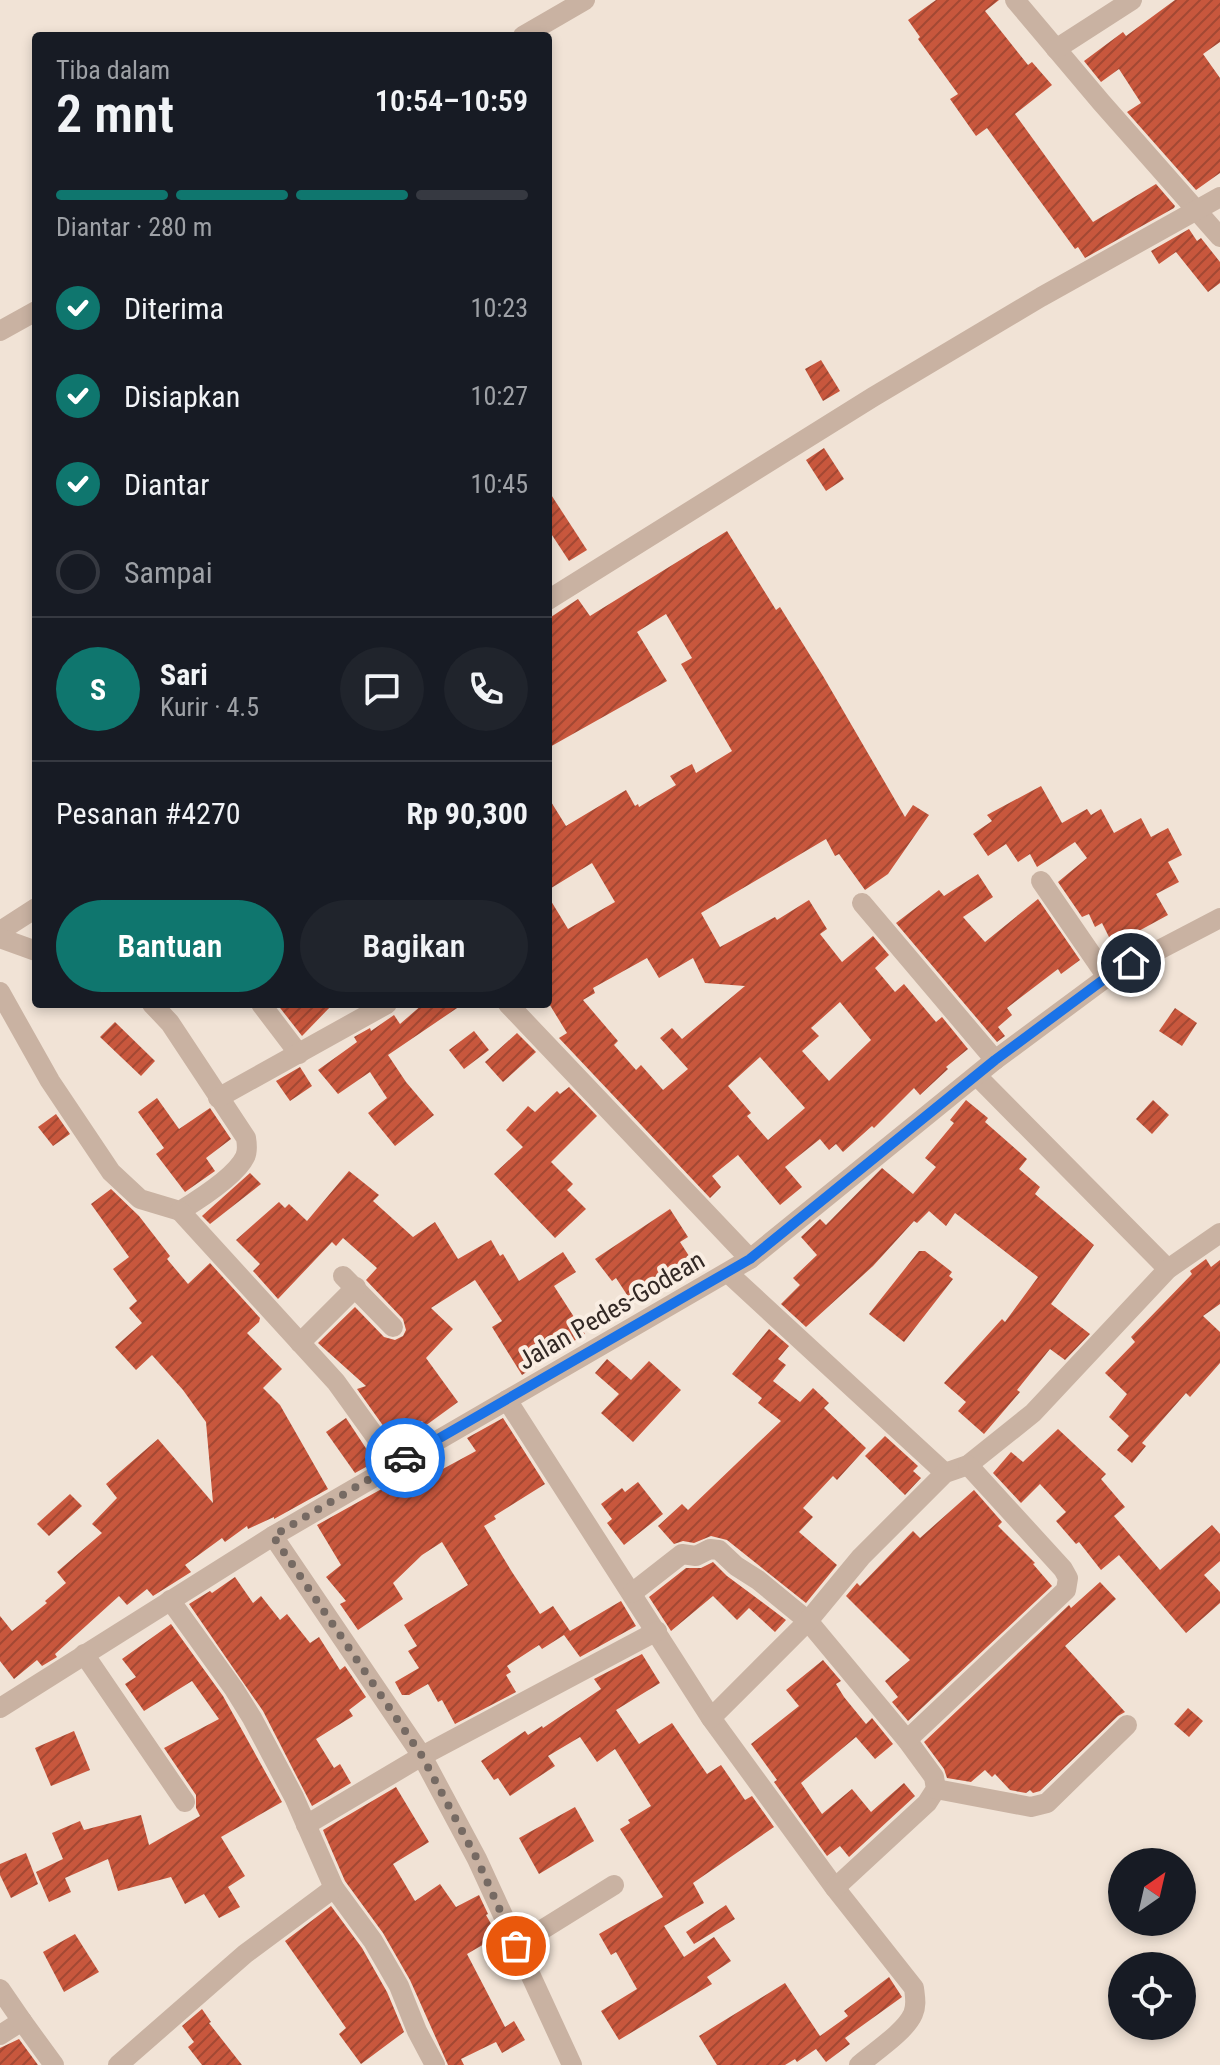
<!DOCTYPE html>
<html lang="id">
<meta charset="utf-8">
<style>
body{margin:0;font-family:"Roboto Condensed",sans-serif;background:#20242c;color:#f1f3f6;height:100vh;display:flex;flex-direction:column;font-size:30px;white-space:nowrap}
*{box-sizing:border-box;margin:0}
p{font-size:26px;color:#9ea1a6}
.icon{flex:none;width:44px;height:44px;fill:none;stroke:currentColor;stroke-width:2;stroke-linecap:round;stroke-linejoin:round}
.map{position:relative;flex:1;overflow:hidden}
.details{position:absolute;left:32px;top:32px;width:520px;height:976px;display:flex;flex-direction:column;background:#171b24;border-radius:8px;box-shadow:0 4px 12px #0003}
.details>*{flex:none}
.needle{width:52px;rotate:34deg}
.buttons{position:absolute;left:1108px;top:1848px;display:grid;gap:16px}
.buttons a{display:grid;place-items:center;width:88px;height:88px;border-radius:50%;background:#171b24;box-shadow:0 4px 12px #0003;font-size:40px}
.pin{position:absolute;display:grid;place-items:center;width:68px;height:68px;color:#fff;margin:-34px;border:4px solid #fff;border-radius:50%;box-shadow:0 2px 8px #0007}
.courier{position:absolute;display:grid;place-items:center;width:80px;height:80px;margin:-40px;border:6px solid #1a73e8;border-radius:50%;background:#fff;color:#222;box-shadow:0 2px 10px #0007}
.headline em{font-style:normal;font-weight:600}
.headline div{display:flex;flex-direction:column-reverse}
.headline{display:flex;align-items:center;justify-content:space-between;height:136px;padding:0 24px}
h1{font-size:52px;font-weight:600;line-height:60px}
.bar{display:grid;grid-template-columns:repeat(4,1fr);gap:12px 8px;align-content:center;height:96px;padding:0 24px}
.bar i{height:10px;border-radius:6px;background:#363941}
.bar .on{background:#0f766e}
.bar p{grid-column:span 4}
.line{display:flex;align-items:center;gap:20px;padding:0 24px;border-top:2px solid #363941}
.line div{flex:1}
.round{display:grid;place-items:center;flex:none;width:84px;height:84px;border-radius:42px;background:#20242c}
ol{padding:0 24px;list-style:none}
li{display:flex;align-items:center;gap:24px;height:88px}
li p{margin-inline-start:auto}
li .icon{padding:8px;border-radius:50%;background:#0f766e;color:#fff;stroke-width:4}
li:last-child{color:#9ea1a6}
li i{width:44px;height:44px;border:4px solid #363941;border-radius:50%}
.primary-button{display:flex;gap:16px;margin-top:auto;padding:16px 24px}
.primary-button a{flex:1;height:92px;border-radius:48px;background:#0f766e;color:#fff;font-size:32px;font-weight:600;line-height:92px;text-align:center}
.primary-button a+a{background:#20242c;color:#f1f3f6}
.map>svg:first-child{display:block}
.building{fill:url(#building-hatch);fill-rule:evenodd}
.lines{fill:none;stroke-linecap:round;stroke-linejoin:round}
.minor{stroke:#c9b2a2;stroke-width:20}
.done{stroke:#766a63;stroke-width:8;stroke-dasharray:0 14.4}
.route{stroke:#1a73e8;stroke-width:10}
.labels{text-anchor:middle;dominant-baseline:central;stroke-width:8;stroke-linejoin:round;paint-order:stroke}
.street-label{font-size:26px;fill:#332925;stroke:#f9ede2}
</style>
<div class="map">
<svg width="1220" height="2065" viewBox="0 0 1220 2065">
<defs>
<pattern id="building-hatch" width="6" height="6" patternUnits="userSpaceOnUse" patternTransform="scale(2)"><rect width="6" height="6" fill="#c8573d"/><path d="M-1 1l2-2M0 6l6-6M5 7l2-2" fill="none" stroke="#a34833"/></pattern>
</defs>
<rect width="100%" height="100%" fill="#f1e3d6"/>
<g class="building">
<polygon points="936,0 999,0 985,11 1028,65 1032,62 1052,85 1015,114 1093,222 1156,184 1175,206 1174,208 1085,258 1078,247 1075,249 987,128 976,136 950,99 958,94 918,39 920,37 908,20"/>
<polygon points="1175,0 1220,0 1220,42 1203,54 1220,78 1220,173 1196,190 1127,112 1141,103 1119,69 1101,82 1084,61 1123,32 1126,36"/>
<polygon points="1189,229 1197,241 1201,238 1220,262 1220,283 1208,292 1176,252 1159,264 1151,251"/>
<polygon points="821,360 840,391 823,401 805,369"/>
<polygon points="824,448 844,479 826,491 806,460"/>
<polygon points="548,490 587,550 569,561 548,529"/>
<path d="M727,531L776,610L780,607L823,676L905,817L913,805L929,815L888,874L865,890L839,854L835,856L826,839L701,913L720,947L775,917L777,920L809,900L827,929L820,934L842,962L873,936L889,955L875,968L895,992L904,984L936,1022L942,1017L968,1049L946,1067L948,1069L920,1095L914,1088L874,1128L872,1126L843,1152L836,1144L829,1150L820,1139L785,1167L802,1187L780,1205L738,1155L712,1176L721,1187L710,1198L559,1038L567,1033L548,1002V896L568,929L615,902L592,863L548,890V797L566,826L626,790L635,806L638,804L639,807L676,785L670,776L692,764L696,773L732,751L681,664L692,658L666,614L637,632L667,681L548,748V619L578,599L590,616ZM647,958L659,978L693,958L705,983L745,986L682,1039L672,1028L660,1038L688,1069L663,1090L641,1065L636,1070L614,1045L618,1041L583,1000L595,993L593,988ZM840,1002L871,1040L829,1081L802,1051L819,1036L811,1028ZM760,1057L805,1108L768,1140L747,1116L751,1113L728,1086Z"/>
<polygon points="1041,786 1062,823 1087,809 1091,815 1101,809 1114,833 1141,818 1151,837 1168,828 1182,855 1168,862 1179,882 1156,894 1168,915 1113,945 1102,923 1095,927 1089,914 1082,917 1058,882 1087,858 1075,842 1037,867 1030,854 1018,862 1006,844 988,856 973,834 992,821 987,815"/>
<polygon points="978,874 993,897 963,917 985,942 1038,899 1080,960 1061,974 1058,969 1007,1008 1012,1015 998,1027 1005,1036 997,1042 896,923 939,890 944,896"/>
<polygon points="277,1004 333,1004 302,1036"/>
<polygon points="423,1004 463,1004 388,1055 406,1082 434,1115 395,1146 368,1113 387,1098 370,1072 338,1094 318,1070 357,1042 354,1037 370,1028 371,1031 394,1015 400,1024"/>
<polygon points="1175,1008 1197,1023 1182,1046 1159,1031"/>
<polygon points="115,1022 155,1061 141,1076 100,1037"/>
<polygon points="474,1031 489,1050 464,1069 449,1050"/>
<polygon points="517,1033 536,1052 503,1082 485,1062"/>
<polygon points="300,1067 312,1086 290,1101 276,1081"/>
<polygon points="569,1087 597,1116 551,1162 573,1184 567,1190 586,1209 555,1238 494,1174 523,1147 506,1130 528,1106 535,1112 557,1091 560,1094"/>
<polygon points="157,1098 179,1129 210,1108 231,1139 206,1158 215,1171 185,1192 156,1154 164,1148 138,1112"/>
<polygon points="966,1100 988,1118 985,1122 1027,1159 1019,1169 1040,1187 1035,1194 1094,1245 1051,1304 1090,1334 1065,1360 1050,1349 1017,1390 1020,1392 984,1434 958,1411 966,1402 944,1383 1002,1319 1005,1322 1038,1277 959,1216 955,1213 946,1226 929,1211 917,1223 914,1221 873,1266 806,1327 781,1304 800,1285 793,1278 817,1255 801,1237 820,1219 826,1225 882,1168 913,1194 936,1167 925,1158 954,1123 950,1120"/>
<polygon points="1153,1100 1169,1115 1152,1134 1136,1119"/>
<polygon points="56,1114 70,1134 53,1146 38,1127"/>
<polygon points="349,1171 379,1195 373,1201 413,1237 435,1222 458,1259 491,1240 500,1256 503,1254 519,1281 563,1252 576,1272 554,1286 585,1334 522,1375 492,1327 502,1321 475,1280 431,1308 453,1329 426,1358 458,1402 425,1426 422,1421 394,1441 357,1389 366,1386 318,1343 355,1307 384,1337 395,1340 403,1336 406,1330 403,1319 366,1280 377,1268 343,1238 336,1246 332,1242 278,1299 253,1271 260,1264 236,1240 279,1202 285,1208 289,1204 307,1221"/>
<polygon points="250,1173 261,1184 210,1224 202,1216"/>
<polygon points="111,1189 139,1216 170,1256 167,1259 188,1284 210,1263 260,1318 259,1322 247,1333 282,1369 263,1388 280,1405 328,1489 274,1519 274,1517 248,1529 247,1526 225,1542 222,1538 185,1565 191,1572 153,1596 147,1589 127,1605 119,1596 55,1654 57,1657 42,1666 37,1660 14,1679 0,1661 0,1616 12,1631 47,1603 45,1601 66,1583 57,1572 102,1533 92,1524 117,1498 106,1484 158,1439 213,1503 206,1422 183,1390 152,1355 136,1370 115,1347 142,1323 129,1308 137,1301 113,1269 129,1257 91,1204"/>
<polygon points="670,1209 688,1237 680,1242 700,1273 688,1280 682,1273 633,1304 616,1278 612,1281 595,1259"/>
<polygon points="919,1251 925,1251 952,1272 949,1276 953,1279 904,1342 869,1314"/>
<polygon points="1206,1259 1211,1267 1220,1260 1220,1304 1203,1316 1220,1332 1220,1363 1190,1397 1186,1393 1142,1443 1146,1446 1132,1463 1117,1450 1129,1436 1109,1417 1127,1394 1105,1373 1135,1342 1131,1337 1192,1274 1190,1271"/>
<polygon points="769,1329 789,1346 778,1359 786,1365 773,1381 800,1402 813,1388 829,1403 824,1408 866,1448 837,1480 833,1476 803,1508 813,1517 799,1532 837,1565 806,1603 727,1540 711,1536 694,1543 683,1541 674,1544 658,1526 682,1504 688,1510 781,1421 758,1403 762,1398 732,1374"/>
<polygon points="607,1359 631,1380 649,1361 681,1390 633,1442 601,1413 619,1394 595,1373"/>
<polygon points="346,1418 375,1462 355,1473 326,1432"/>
<polygon points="503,1418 545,1484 494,1516 496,1519 484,1526 512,1572 540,1614 553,1606 570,1631 621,1601 636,1626 580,1657 564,1635 542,1649 539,1645 507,1666 511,1672 506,1675 516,1692 455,1724 442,1700 438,1702 428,1684 409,1695 402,1695 395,1682 419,1668 408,1651 417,1646 404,1625 468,1585 442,1542 422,1555 393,1583 403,1599 358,1630 340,1604 346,1601 326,1577 341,1565 317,1525 421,1467 428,1477 476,1451 467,1438"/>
<polygon points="1058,1429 1106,1474 1101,1479 1125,1507 1114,1516 1160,1570 1212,1525 1220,1534 1220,1561 1204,1575 1220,1592 1220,1603 1186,1633 1119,1555 1101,1570 1079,1542 1076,1544 1056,1521 1066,1512 1040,1484 1021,1503 993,1473 1011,1452 1023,1462"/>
<polygon points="885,1436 918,1466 913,1471 921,1478 905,1495 865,1456"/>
<polygon points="638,1482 663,1514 624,1545 607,1523 612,1519 601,1504 622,1488 625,1492"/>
<polygon points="974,1490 1002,1522 998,1526 1035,1563 1033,1564 1052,1586 908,1721 892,1702 898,1697 885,1681 910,1660 846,1596 857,1583 860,1586 913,1531 920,1538"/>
<polygon points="70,1494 82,1506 49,1536 37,1524"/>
<polygon points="713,1562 727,1576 786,1620 775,1632 749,1608 737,1620 713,1596 671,1631 649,1597 686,1568 701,1568"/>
<polygon points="235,1577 253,1603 261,1596 280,1620 287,1614 310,1643 319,1637 340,1670 345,1666 366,1697 349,1710 353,1716 316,1739 334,1768 340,1764 351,1783 312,1806 263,1711 189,1604 210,1591 212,1593"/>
<polygon points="1100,1582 1116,1599 1065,1646 1125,1712 1118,1716 1040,1791 1033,1793 1030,1790 1026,1793 1010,1790 995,1774 992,1777 985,1770 971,1782 947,1778 944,1769 924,1742 1069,1605 1071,1608"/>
<polygon points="171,1624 223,1696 282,1802 221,1837 245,1876 228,1887 240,1907 219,1918 204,1894 185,1904 171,1877 118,1891 108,1859 65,1878 71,1892 49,1902 36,1872 63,1859 52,1833 80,1821 84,1830 141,1815 149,1845 200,1816 196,1808 196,1795 164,1748 219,1719 192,1681 144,1711 125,1684 136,1677 122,1659"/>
<polygon points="642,1654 660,1683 616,1710 639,1744 672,1723 707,1774 721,1765 745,1800 752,1796 774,1827 693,1883 704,1903 664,1926 684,1957 714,1937 731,1961 707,1977 712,1984 619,2040 601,2011 637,1989 616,1952 611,1955 599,1934 663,1897 620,1829 630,1823 628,1820 651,1806 615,1749 597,1762 580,1737 548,1756 555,1766 510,1796 498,1778 494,1780 481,1761 525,1731 528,1735 542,1726 543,1728 601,1689 594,1679"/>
<polygon points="823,1660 841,1681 836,1684 844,1697 866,1724 872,1718 893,1744 875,1759 856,1737 801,1783 822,1814 852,1789 871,1812 904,1783 915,1796 849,1857 840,1846 827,1856 774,1782 777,1780 751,1744 799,1706 786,1690"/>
<polygon points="1188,1708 1203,1721 1189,1737 1174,1724"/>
<polygon points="74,1731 90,1770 51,1786 35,1748"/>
<polygon points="396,1787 429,1842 393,1864 415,1901 440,1884 456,1907 479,1895 488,1914 486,1915 498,1936 467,1954 505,2027 514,2021 525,2040 502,2053 496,2042 461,2059 464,2065 448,2065 410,1980 383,1933 345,1881 325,1835 323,1830"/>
<polygon points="575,1807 594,1841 539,1874 519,1838"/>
<polygon points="26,1853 38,1884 11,1898 0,1875 0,1864"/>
<polygon points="726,1905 735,1919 694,1944 686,1932"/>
<polygon points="331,1906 362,1948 387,1992 404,2032 361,2064 339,2034 346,2028 285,1941"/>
<polygon points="75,1934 99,1972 64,1992 43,1952"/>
<polygon points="889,1977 902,1997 845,2038 850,2044 826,2062 816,2049 797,2062 795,2059 785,2065 717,2065 699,2036 785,1983 820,2036 848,2016 844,2011"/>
<polygon points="202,2009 211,2022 209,2023 242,2065 202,2065 188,2047 194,2042 182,2026"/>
<polygon points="19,2039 38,2065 0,2065 0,2048"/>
</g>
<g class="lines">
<g class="minor">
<polyline points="1015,0 1101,102 1220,237"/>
<polyline points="523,36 585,0"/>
<polyline points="1056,49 1132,0"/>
<polyline points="0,331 36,311"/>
<polyline points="548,600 873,397 1041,297 1220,197"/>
<polyline points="1041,881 1107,977"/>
<polyline points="862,903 995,1060"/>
<polyline points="0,931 36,908"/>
<polyline points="0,938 36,951"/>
<path d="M0,992L50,1081L111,1172L140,1199L180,1211C198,1200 236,1176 245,1157C248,1151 247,1144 246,1138L170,1023L152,1004"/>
<polyline points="261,1004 299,1054"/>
<polyline points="508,1004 750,1259"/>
<polyline points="977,1076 1168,1269"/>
<polyline points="218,1098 387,1004"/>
<polyline points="180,1211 336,1382 395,1464"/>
<polyline points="728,1273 945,1473"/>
<polyline points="343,1276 393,1327"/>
<polyline points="300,1343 356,1287"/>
<path d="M507,1400L711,1718L835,1888L914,1988C915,1997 917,2005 913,2014C905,2032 874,2052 859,2065"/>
<polyline points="273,1536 422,1756 477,1859 572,2065"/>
<polyline points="632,1593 682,1554 696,1556 710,1549 719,1550 736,1566 758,1580 808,1621 907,1740 934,1777 936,1789 927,1803 835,1888"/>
<polyline points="170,1600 234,1689 252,1718 294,1797 334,1888 373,1941 399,1986 417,2031 435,2065"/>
<polyline points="84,1654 185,1802"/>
<polyline points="0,1708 273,1536 750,1259 995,1060 1107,977 1220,918"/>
<polyline points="711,1718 808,1621 861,1557 945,1473 968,1465 1033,1413 1168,1269 1220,1233"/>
<polyline points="907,1740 1066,1590 1068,1578 1063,1569 968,1465"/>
<polyline points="936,1789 1031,1807 1047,1803 1127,1725"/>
<polyline points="306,1825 422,1756 657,1631"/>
<polyline points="516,1946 614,1885"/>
<polyline points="0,1989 22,2021 0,2035"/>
<polyline points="22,2021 54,2065"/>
<polyline points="118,2065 245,1954 334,1888"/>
</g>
</g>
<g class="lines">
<polyline class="done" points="405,1458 273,1536 422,1756 477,1859 516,1946"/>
<polyline class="route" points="405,1458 750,1259 995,1060 1107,977 1131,963"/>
</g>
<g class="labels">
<g class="street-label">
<text transform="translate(611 1310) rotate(-30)">Jalan Pedes-Godean</text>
</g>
</g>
</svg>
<div class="buttons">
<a><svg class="needle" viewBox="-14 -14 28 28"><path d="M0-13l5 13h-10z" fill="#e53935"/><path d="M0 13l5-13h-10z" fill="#9ea1a6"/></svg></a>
<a><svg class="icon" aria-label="locate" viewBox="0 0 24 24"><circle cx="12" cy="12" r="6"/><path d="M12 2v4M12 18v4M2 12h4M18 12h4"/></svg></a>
</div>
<div class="pin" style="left:516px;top:1946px;background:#ea580c"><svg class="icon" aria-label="bag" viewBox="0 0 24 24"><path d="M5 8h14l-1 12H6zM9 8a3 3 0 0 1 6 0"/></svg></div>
<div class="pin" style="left:1131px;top:963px;background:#1f2937"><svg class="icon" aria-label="home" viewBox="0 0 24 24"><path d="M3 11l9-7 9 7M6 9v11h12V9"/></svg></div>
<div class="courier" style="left:405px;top:1458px"><svg class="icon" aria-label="car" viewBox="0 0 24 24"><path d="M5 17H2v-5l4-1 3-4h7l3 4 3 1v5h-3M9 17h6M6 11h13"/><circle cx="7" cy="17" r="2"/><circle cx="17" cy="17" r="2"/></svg></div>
<section class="details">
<div class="headline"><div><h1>2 mnt</h1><p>Tiba dalam</p></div><em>10:54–10:59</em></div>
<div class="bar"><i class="on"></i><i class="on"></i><i class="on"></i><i></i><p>Diantar · 280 m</p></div>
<ol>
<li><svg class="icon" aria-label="check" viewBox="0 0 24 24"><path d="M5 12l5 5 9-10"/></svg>Diterima<p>10:23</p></li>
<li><svg class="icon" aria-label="check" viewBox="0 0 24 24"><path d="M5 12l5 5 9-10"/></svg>Disiapkan<p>10:27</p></li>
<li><svg class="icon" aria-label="check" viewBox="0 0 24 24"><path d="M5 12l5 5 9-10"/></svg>Diantar<p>10:45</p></li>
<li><i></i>Sampai</li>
</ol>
<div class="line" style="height:144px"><b class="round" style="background:#0f766e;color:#fff">S</b><div><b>Sari</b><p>Kurir · 4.5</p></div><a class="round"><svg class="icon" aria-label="chat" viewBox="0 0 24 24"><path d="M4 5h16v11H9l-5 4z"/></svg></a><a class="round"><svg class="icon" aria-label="phone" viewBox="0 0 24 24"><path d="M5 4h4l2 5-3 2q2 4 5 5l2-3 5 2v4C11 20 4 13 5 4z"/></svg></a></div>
<div class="line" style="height:104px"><div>Pesanan #4270</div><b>Rp 90,300</b></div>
<div class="primary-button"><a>Bantuan</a><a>Bagikan</a></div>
</section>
</div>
